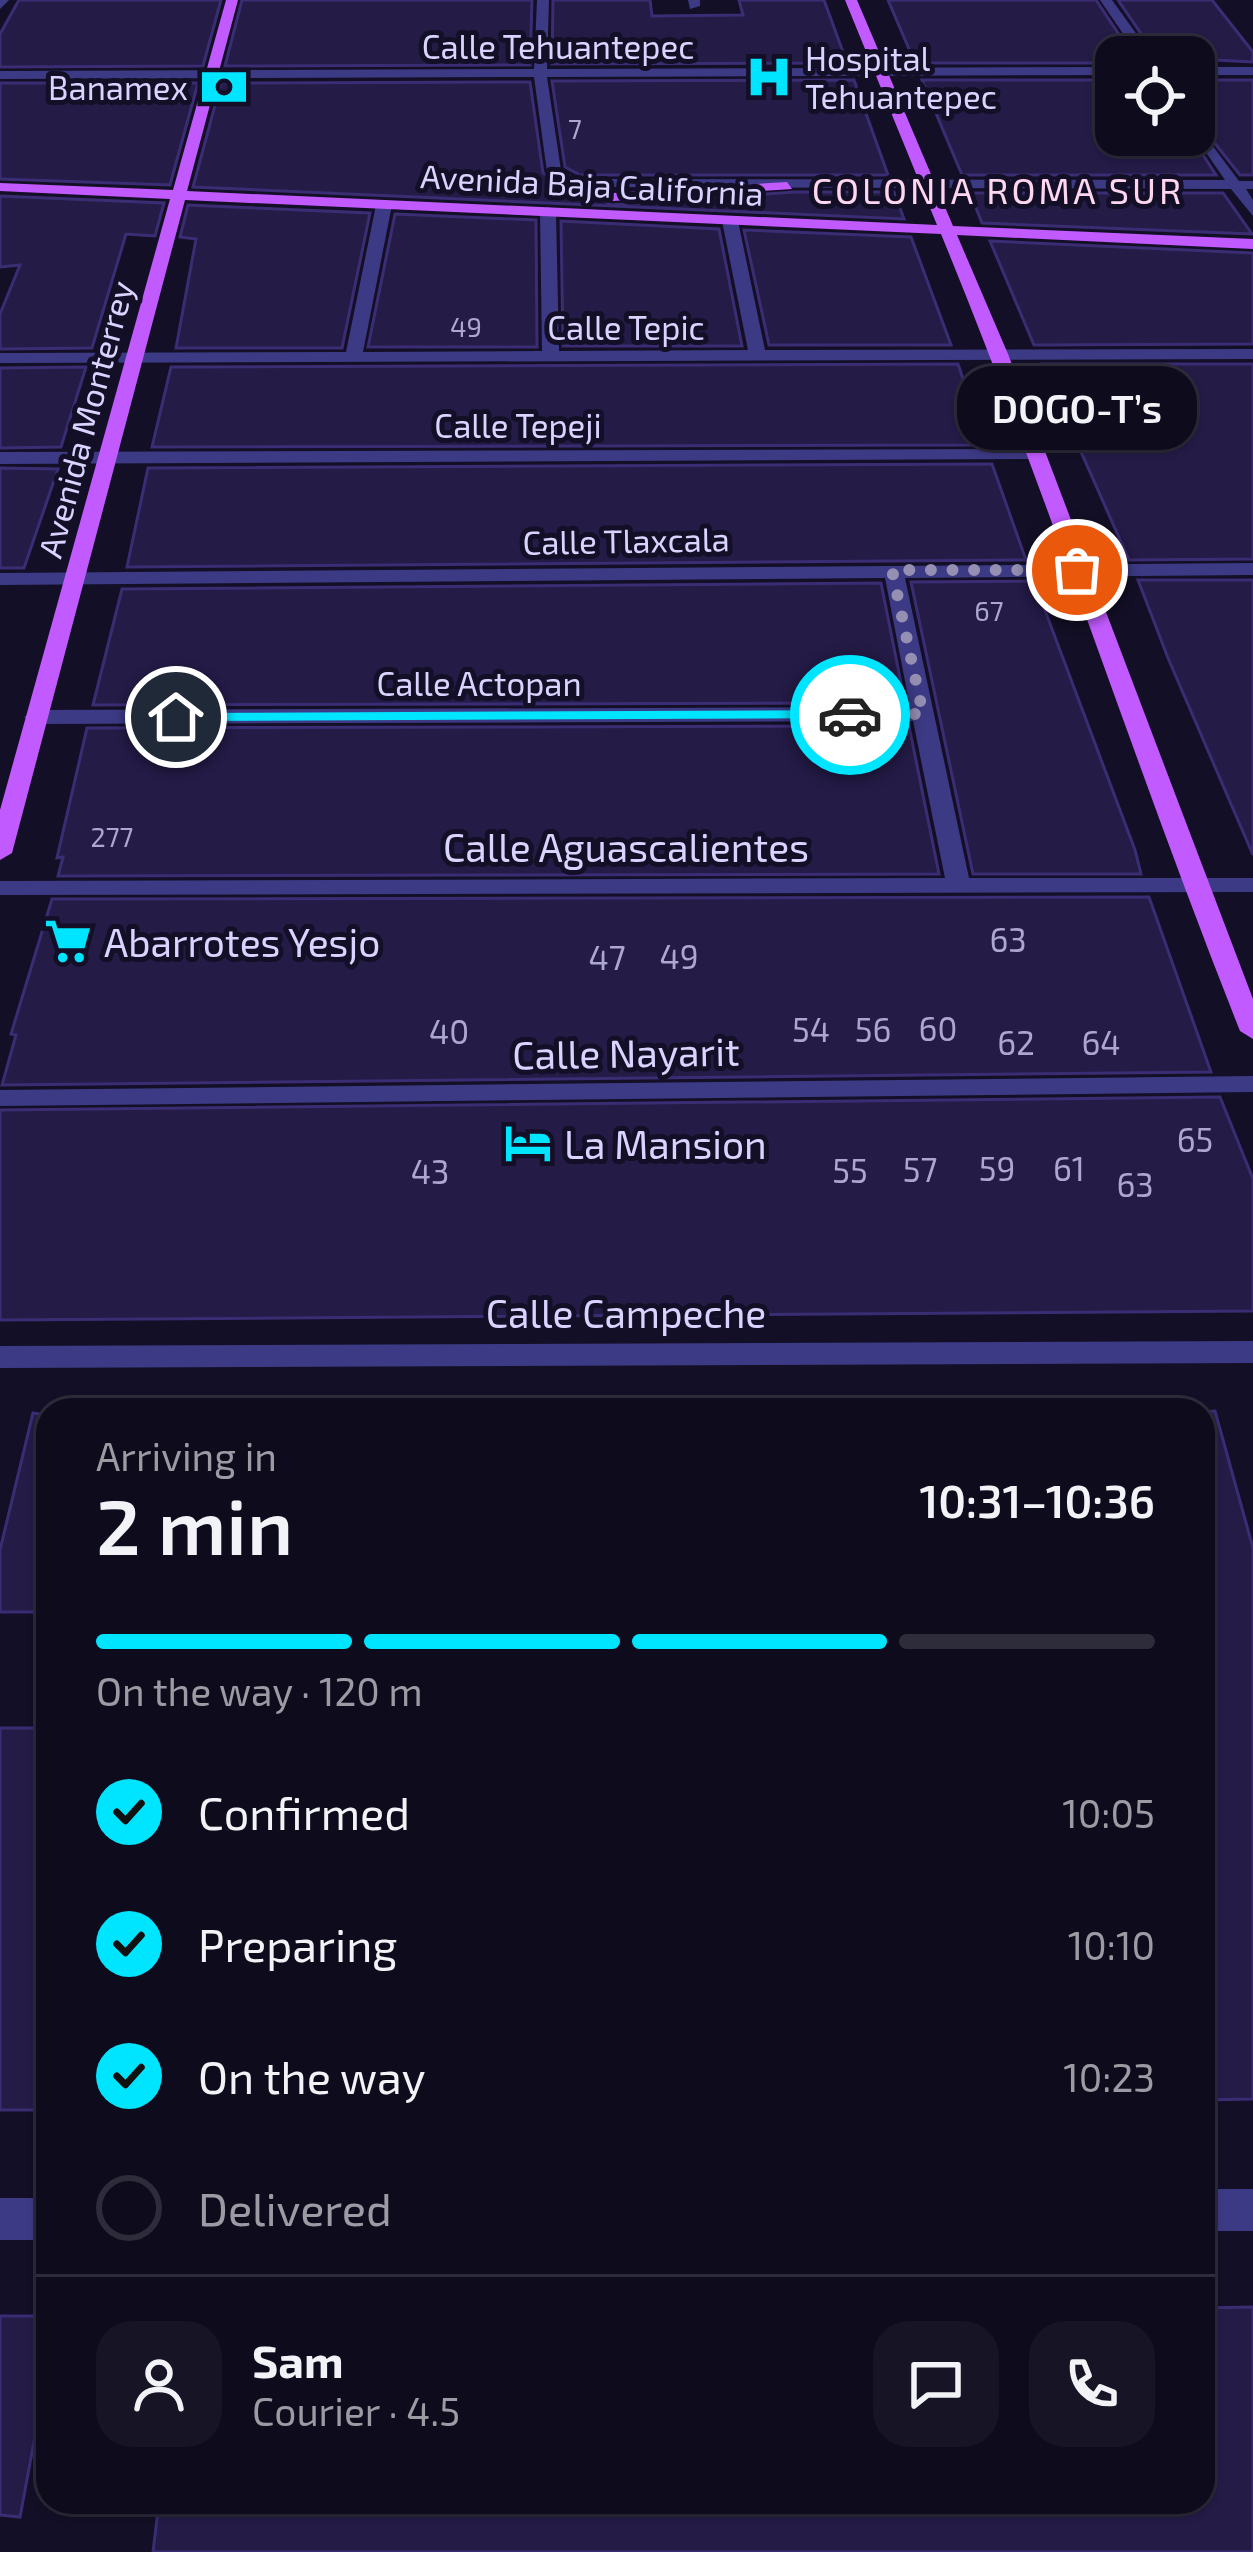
<!DOCTYPE html>
<meta charset="utf-8">
<style>
body{margin:0;font-family:"Exo 2",sans-serif;background:#171425;color:#f1f3f6;height:100vh;display:flex;flex-direction:column;font-size:45px;white-space:nowrap}
*{box-sizing:border-box;margin:0}
p{font-size:39px;color:#9b9ba3}
.icon{flex:none;width:66px;height:66px;fill:none;stroke:currentColor;stroke-width:2;stroke-linecap:round;stroke-linejoin:round}
.map{position:relative;flex:1;overflow:hidden}
.side{position:absolute;left:36px;top:1398px;width:1179px;height:1116px;display:flex;flex-direction:column;background:#0e0b1c;border-radius:36px;box-shadow:0 3px 9px #0004,0 0 0 3px #2e2b3b}
.side>*{flex:none}
.buttons{position:absolute;left:1095px;top:36px;display:grid;gap:24px}
.buttons a{display:grid;place-items:center;width:120px;height:120px;border-radius:24px;background:#0e0b1c;box-shadow:0 3px 9px #0004,0 0 0 3px #2e2b3b;font-size:60px}
.pin{position:absolute;display:grid;place-items:center;width:102px;height:102px;color:#fff;margin:-51px;border:6px solid #fff;border-radius:50%;box-shadow:0 3px 12px #0007}
.courier{position:absolute;display:grid;place-items:center;width:120px;height:120px;margin:-60px;border:9px solid #00e5ff;border-radius:50%;background:#fff;color:#222;box-shadow:0 3px 15px #0007}
.bubble{position:absolute;height:84px;border-radius:36px;background:#0e0b1c;box-shadow:0 3px 9px #0004,0 0 0 3px #2e2b3b;font-size:39px;font-weight:600;line-height:84px;text-align:center}
.headline em{font-style:normal;font-weight:600}
.headline div{display:flex;flex-direction:column-reverse}
.headline{display:flex;align-items:center;justify-content:space-between;height:204px;padding:0 60px}
h1{font-size:78px;font-weight:600;line-height:90px}
.bar{display:grid;grid-template-columns:repeat(4,1fr);gap:18px 12px;align-content:center;height:144px;padding:0 60px}
.bar i{height:15px;border-radius:9px;background:#2e2b3b}
.bar .on{background:#00e5ff}
.bar p{grid-column:span 4}
.line{display:flex;align-items:center;gap:30px;padding:0 60px;border-top:3px solid #2e2b3b}
.line div{flex:1}
.round{display:grid;place-items:center;flex:none;width:126px;height:126px;border-radius:36px;background:#171425}
ol{padding:0 60px;list-style:none}
li{display:flex;align-items:center;gap:36px;height:132px}
li p{margin-inline-start:auto}
li .icon{padding:12px;border-radius:50%;background:#00e5ff;color:#111;stroke-width:4}
li:last-child{color:#9b9ba3}
li i{width:66px;height:66px;border:6px solid #2e2b3b;border-radius:50%}
.map>svg:first-child{display:block}
.building{fill:#241b47;stroke:#3b2d73;stroke-width:3}
.lines{fill:none;stroke-linecap:round;stroke-linejoin:round}
.minor{fill:#3d3a85;fill-rule:evenodd}
.primary{fill:#c25bff;fill-rule:evenodd}
.route{fill:#00e5ff}
.done{stroke:#948fb3;stroke-width:12;stroke-dasharray:0 21.6}
.labels{text-anchor:middle;dominant-baseline:central;stroke-width:10;stroke-linejoin:round;paint-order:stroke}
.far-number-label{font-size:27px;fill:#aca6d1}
.far-street-label{font-size:33px;fill:#d9d4ff;stroke:#130f26}
.far-poi-label{font-size:33px;fill:#d9d4ff;stroke:#130f26;text-anchor:start}
.number-label{font-size:33px;fill:#aca6d1}
.far-neighbourhood-label{font-size:36px;letter-spacing:3px;fill:#ffd6f0;stroke:#130f26}
.street-label{font-size:39px;fill:#d9d4ff;stroke:#130f26}
.poi-label{font-size:39px;fill:#d9d4ff;stroke:#130f26;text-anchor:start}
</style>
<div class="map">
<svg width="1253" height="2552" viewBox="0 0 1253 2552">
<rect width="100%" height="100%" fill="#130f26"/>
<g class="building">
<polygon points="19,0 221,0 203,66 0,67 0,34"/>
<polygon points="242,0 532,0 530,65 225,66"/>
<polygon points="553,0 650,0 652,16 743,15 739,0 824,0 847,63 552,64"/>
<polygon points="888,0 1096,0 1134,57 1116,57 1116,63 915,63"/>
<polygon points="1118,0 1212,0 1253,52 1253,62 1157,57"/>
<polygon points="854,80 888,175 580,175 565,167 552,81"/>
<polygon points="922,80 1116,80 1116,135 1190,135 1216,175 962,175"/>
<polygon points="1194,80 1253,80 1253,175 1240,175 1194,117"/>
<polygon points="530,82 543,173 574,191 606,192 602,199 611,205 795,192 894,192 904,219 193,187 221,83"/>
<polygon points="0,83 198,83 170,185 0,179"/>
<polygon points="970,193 1223,193 1252,234 982,223"/>
<polygon points="0,196 164,203 155,236 126,234 92,348 0,349 0,314 20,265 0,267"/>
<polygon points="188,205 370,213 342,348 176,348 196,239 180,237"/>
<polygon points="395,214 536,220 537,347 368,347"/>
<polygon points="561,221 719,229 742,346 563,346"/>
<polygon points="744,230 911,237 951,345 769,345"/>
<polygon points="990,241 1253,253 1253,344 1034,345"/>
<polygon points="958,364 985,445 152,447 171,367"/>
<polygon points="1042,364 1253,364 1253,559 1129,560"/>
<polygon points="86,367 61,447 0,448 0,368"/>
<polygon points="992,464 1026,560 127,567 148,468"/>
<polygon points="0,468 58,469 24,568 0,568"/>
<polygon points="1138,580 1253,580 1253,855 1168,658"/>
<polygon points="1034,581 1135,850 1141,874 973,874 911,582"/>
<polygon points="881,583 905,703 93,705 122,589"/>
<polygon points="909,726 939,874 58,876 63,857 57,858 87,728"/>
<polygon points="1149,897 1211,1072 2,1085 16,1035 11,1034 52,899"/>
<polygon points="1220,1097 1253,1179 1253,1311 0,1320 0,1110"/>
<polygon points="1215,1411 1253,1548 1253,2099 1203,2100 1203,1412"/>
<polygon points="33,1413 48,1415 48,1612 0,1612 0,1550"/>
<rect x="0" y="1728" width="48" height="382"/>
<polygon points="1253,2307 1253,2552 153,2552 159,2502 1203,2502 1203,2308"/>
<polygon points="0,2316 48,2316 48,2366 20,2517 0,2515"/>
</g>
<g class="lines">
<g class="minor">
<polygon points="0,0 9,0 0,9"/>
<polygon points="537,0 549,0 547,69 1116,67 1116,75 547,77 561,170 579,179 1225,180 1194,135 1194,121 1239,181 1253,181 1253,189 1246,189 1253,200 1253,216 1231,189 576,187 547,172 534,77 0,79 0,71 534,69"/>
<polygon points="688,0 700,0 700,6 690,9"/>
<polygon points="1100,0 1112,0 1153,57 1139,57"/>
<rect x="1194" y="67" width="59" height="8"/>
<polygon points="384,200 392,205 363,352 542,351 540,212 548,207 556,212 559,351 748,350 722,221 730,216 738,221 765,350 1253,349 1253,359 0,363 0,353 346,352 376,205"/>
<polygon points="1043,449 1043,457 1036,459 0,464 0,452"/>
<polygon points="1253,563 1253,575 905,578 969,878 1253,878 1253,892 0,895 0,881 945,878 913,721 35,724 24,717 35,710 910,707 885,578 0,585 0,573"/>
<polygon points="1253,1076 1253,1092 0,1106 0,1090"/>
<polygon points="1253,1341 1253,1363 0,1368 0,1346"/>
<rect x="1203" y="2189" width="50" height="42"/>
<rect x="0" y="2198" width="48" height="42"/>
</g>
<g class="primary">
<path d="M226,0H238L187,191L937,225L845,0H857L953,226L1253,239V249L957,235L1008,354L1253,999V1039L1240,1031C1135,767 1049,497 941,234L185,200L12,853L0,860V810L170,199L0,191V183L173,190Z"/>
<polygon points="787,182 792,189 613,201 606,197 613,193"/>
</g>
</g>
<polygon class="route" points="850,710 855,718 176,721 168,717 176,713"/>
<g class="lines">
<polyline class="done" points="850,715 923,714 892,570 1077,570"/>
</g>
<defs>
<symbol id="hospital-bare" viewBox="-9 -9 18 18"><path d="M-5-5h3v3.5h4V-5h3V5h-3V1.5h-4V5h-3Z" fill="#00e5ff" stroke="#130f26" stroke-width="2.5" paint-order="stroke"/></symbol>
<symbol id="bank-bare" viewBox="-9 -9 18 18"><path d="M-6-4H6V4H-6ZM0-2.3a2.3 2.3 0 1 0 0 4.6a2.3 2.3 0 1 0 0-4.6Z" fill="#00e5ff" stroke="#130f26" stroke-width="2.5" paint-order="stroke"/></symbol>
<symbol id="supermarket-bare" viewBox="-9 -9 18 18"><path d="M-6-5.5h2.5l.6 2H6L4.5 2H-2.5L-4.4-4H-6ZM-1.5 3.2a1.3 1.3 0 1 0 .1 0ZM3 3.2a1.3 1.3 0 1 0 .1 0Z" fill="#00e5ff" stroke="#130f26" stroke-width="2.5" paint-order="stroke"/></symbol>
<symbol id="hotel-bare" viewBox="-9 -9 18 18"><path d="M-6-4.5h1.5V1H6V5H4.5V3h-9V5H-6ZM-4 0a1.8 1.8 0 1 1 3.6 0ZM.5 0V-2.5h3Q6-2.5 6 0Z" fill="#00e5ff" stroke="#130f26" stroke-width="2.5" paint-order="stroke"/></symbol>
</defs>
<g fill-rule="evenodd">
<use href="#hospital-bare" x="736" y="44" width="66" height="66"/>
<use href="#bank-bare" x="191" y="54" width="66" height="66"/>
<use href="#supermarket-bare" x="35" y="908" width="66" height="66"/>
<use href="#hotel-bare" x="495" y="1110" width="66" height="66"/>
</g>
<g class="labels">
<g class="far-number-label">
<text x="575" y="128">7</text>
<text x="466" y="326">49</text>
<text x="989" y="610">67</text>
<text x="112" y="836">277</text>
</g>
<g class="far-street-label">
<text x="558" y="46">Calle Tehuantepec</text>
<text transform="translate(592 184) rotate(3)">Avenida Baja California</text>
<text x="626" y="327">Calle Tepic</text>
<text transform="translate(85 419) rotate(-75)">Avenida Monterrey</text>
<text x="518" y="425">Calle Tepeji</text>
<text transform="translate(626 540) rotate(-1)">Calle Tlaxcala</text>
<text x="479" y="683">Calle Actopan</text>
</g>
<g class="far-poi-label">
<text x="805" y="58">Hospital<tspan x="805" dy="38">Tehuantepec</tspan></text>
<text x="188" y="87" text-anchor="end">Banamex</text>
</g>
<g class="number-label">
<text x="1008" y="939">63</text>
<text x="679" y="956">49</text>
<text x="607" y="957">47</text>
<text x="938" y="1028">60</text>
<text x="811" y="1029">54</text>
<text x="873" y="1029">56</text>
<text x="449" y="1031">40</text>
<text x="1016" y="1042">62</text>
<text x="1101" y="1042">64</text>
<text x="1195" y="1139">65</text>
<text x="997" y="1168">59</text>
<text x="1069" y="1168">61</text>
<text x="920" y="1169">57</text>
<text x="850" y="1170">55</text>
<text x="430" y="1171">43</text>
<text x="1135" y="1184">63</text>
</g>
<g class="far-neighbourhood-label">
<text x="998" y="189">COLONIA ROMA SUR</text>
</g>
<g class="street-label">
<text x="626" y="846">Calle Aguascalientes</text>
<text transform="translate(626 1052) rotate(-1)">Calle Nayarit</text>
<text x="626" y="1312">Calle Campeche</text>
</g>
<g class="poi-label">
<text x="104" y="941">Abarrotes Yesjo</text>
<text x="564" y="1143">La Mansion</text>
</g>
</g>
</svg>
<div class="buttons">
<a><svg class="icon" aria-label="locate" viewBox="0 0 24 24"><circle cx="12" cy="12" r="6"/><path d="M12 2v4M12 18v4M2 12h4M18 12h4"/></svg></a>
</div>
<div class="pin" style="left:1077px;top:570px;background:#ea580c"><svg class="icon" aria-label="bag" viewBox="0 0 24 24"><path d="M5 8h14l-1 12H6zM9 8a3 3 0 0 1 6 0"/></svg></div>
<div class="pin" style="left:176px;top:717px;background:#1f2937"><svg class="icon" aria-label="home" viewBox="0 0 24 24"><path d="M3 11l9-7 9 7M6 9v11h12V9"/></svg></div>
<div class="courier" style="left:850px;top:715px"><svg class="icon" aria-label="car" viewBox="0 0 24 24"><path d="M5 17H2v-5l4-1 3-4h7l3 4 3 1v5h-3M9 17h6M6 11h13"/><circle cx="7" cy="17" r="2"/><circle cx="17" cy="17" r="2"/></svg></div>
<div class="bubble" style="left:957px;top:366px;width:240px">DOGO-T’s</div>
<section class="side">
<div class="headline"><div><h1>2 min</h1><p>Arriving in</p></div><em>10:31–10:36</em></div>
<div class="bar"><i class="on"></i><i class="on"></i><i class="on"></i><i></i><p>On the way · 120 m</p></div>
<ol>
<li><svg class="icon" aria-label="check" viewBox="0 0 24 24"><path d="M5 12l5 5 9-10"/></svg>Confirmed<p>10:05</p></li>
<li><svg class="icon" aria-label="check" viewBox="0 0 24 24"><path d="M5 12l5 5 9-10"/></svg>Preparing<p>10:10</p></li>
<li><svg class="icon" aria-label="check" viewBox="0 0 24 24"><path d="M5 12l5 5 9-10"/></svg>On the way<p>10:23</p></li>
<li><i></i>Delivered</li>
</ol>
<div class="line" style="height:216px"><a class="round"><svg class="icon" aria-label="person" viewBox="0 0 24 24"><circle cx="12" cy="8" r="4"/><path d="M4 21q1-7 8-7t8 7"/></svg></a><div><b>Sam</b><p>Courier · 4.5</p></div><a class="round"><svg class="icon" aria-label="chat" viewBox="0 0 24 24"><path d="M4 5h16v11H9l-5 4z"/></svg></a><a class="round"><svg class="icon" aria-label="phone" viewBox="0 0 24 24"><path d="M5 4h4l2 5-3 2q2 4 5 5l2-3 5 2v4C11 20 4 13 5 4z"/></svg></a></div>
</section>
</div>
